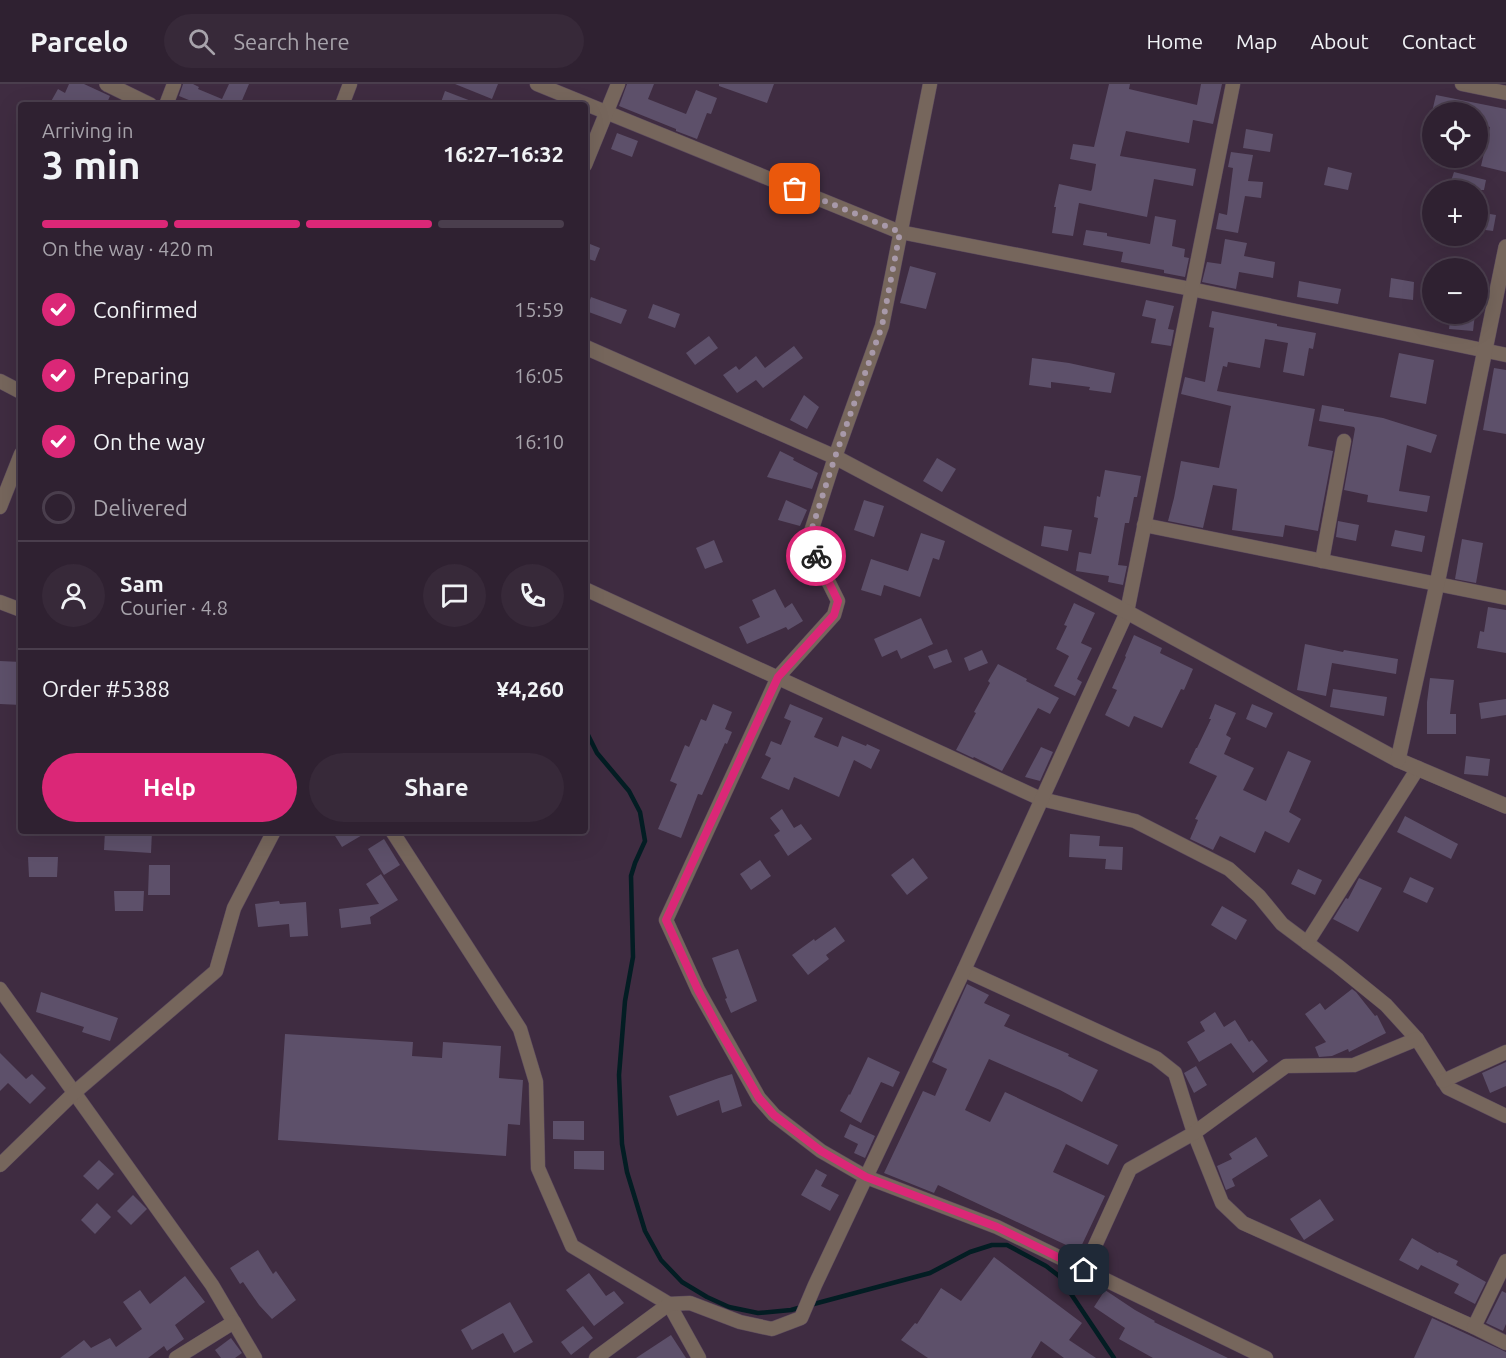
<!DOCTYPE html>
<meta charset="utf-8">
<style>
body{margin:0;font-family:Ubuntu,sans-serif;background:#372939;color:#f1f3f6;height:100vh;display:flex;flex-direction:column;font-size:22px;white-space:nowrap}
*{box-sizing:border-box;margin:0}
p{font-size:20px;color:#a7a3ab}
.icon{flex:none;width:33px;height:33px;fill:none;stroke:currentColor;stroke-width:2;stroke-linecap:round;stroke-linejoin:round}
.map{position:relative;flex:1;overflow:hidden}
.sheet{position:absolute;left:18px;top:18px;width:570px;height:732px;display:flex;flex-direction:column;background:#2f2131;border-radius:6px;box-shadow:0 6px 24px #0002,0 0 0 2px #4a3e4d}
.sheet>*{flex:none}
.tools{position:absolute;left:1422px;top:18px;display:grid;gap:12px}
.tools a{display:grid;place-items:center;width:66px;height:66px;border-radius:50%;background:#2f2131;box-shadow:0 6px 24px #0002,0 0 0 2px #4a3e4d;font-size:30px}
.pin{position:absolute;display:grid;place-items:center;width:51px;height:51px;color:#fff;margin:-26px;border-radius:12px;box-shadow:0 3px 9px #0006}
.courier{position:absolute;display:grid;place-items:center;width:60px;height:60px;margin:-30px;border:4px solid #db2777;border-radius:50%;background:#fff;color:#222;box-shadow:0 2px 8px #0007}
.head em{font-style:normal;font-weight:600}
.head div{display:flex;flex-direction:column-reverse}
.head{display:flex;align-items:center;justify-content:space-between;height:102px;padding:0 24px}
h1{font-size:39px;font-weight:600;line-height:45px}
.bar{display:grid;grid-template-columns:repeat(4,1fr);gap:9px 6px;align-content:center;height:72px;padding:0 24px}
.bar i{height:8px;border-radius:4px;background:#4a3e4d}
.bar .current{background:#db2777}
.bar p{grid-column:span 4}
.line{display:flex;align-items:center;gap:15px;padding:0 24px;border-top:2px solid #4a3e4d}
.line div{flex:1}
.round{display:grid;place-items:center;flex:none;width:63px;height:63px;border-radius:32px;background:#372939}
ol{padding:0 24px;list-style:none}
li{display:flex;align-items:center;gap:18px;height:66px}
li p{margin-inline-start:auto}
li .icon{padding:6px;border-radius:50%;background:#db2777;color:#fff;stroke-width:4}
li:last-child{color:#a7a3ab}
li i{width:33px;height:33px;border:3px solid #4a3e4d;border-radius:50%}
.button{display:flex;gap:12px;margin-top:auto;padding:12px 24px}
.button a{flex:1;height:69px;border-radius:36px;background:#db2777;color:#fff;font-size:24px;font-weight:600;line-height:69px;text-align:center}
.button a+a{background:#372939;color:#f1f3f6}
header{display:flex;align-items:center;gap:36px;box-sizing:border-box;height:84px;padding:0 30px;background:#2f2131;border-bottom:2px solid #4a3e4d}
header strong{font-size:28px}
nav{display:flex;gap:33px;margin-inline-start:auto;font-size:21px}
.search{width:420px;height:54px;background:#372939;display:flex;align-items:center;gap:15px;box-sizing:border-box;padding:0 21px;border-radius:33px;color:#a7a3ab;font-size:22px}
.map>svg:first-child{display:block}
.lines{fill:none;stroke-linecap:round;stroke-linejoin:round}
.stream{stroke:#031d23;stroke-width:4.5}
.building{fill:#5d506a}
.minor-casing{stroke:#5c4a5e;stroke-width:15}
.tertiary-casing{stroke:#5c4a5e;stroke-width:16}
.minor{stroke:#76665c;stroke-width:14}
.tertiary{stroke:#76665c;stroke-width:15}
.done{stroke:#a899a9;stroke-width:6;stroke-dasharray:0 10.8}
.route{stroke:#db2777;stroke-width:8}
</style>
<header>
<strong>Parcelo</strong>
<div class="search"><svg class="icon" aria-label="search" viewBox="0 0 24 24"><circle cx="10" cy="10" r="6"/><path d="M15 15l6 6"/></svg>Search here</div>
<nav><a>Home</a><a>Map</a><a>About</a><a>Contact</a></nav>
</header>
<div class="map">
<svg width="1506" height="1274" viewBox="0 0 1506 1274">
<rect width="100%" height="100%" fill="#3f2c41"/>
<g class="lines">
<g class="stream">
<polyline points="585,645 597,669 629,707 640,728 645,757 635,779 631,792 633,873 625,917 619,991 622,1060 627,1088 645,1147 661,1176 682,1198 707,1213 729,1223 758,1229 791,1226 802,1223"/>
<polyline points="810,1221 930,1189 970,1168 992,1161 1007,1161 1046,1182 1059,1192 1114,1274"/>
</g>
</g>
<g class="building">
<polygon points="69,0 84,0 110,12 106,21 49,21 58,5 65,9"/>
<polygon points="183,0 193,0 199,3 198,5 222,15 229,0 249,0 240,21 201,21 179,12"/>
<polygon points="455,0 498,0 492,15"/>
<polygon points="627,0 654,0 648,15 686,30 696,6 717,14 711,30 707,29 697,55 676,47 676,45 619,22"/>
<polygon points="719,0 774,0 767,19 719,2"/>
<polygon points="1109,0 1130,0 1129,5 1197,21 1201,0 1222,0 1213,40 1193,36 1189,59 1126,47 1120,72 1196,85 1193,102 1154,95 1147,133 1079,119 1073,152 1052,149 1056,123 1054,123 1059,100 1091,107 1092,105 1096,80 1070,75 1073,60 1094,63"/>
<polygon points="445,7 479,20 478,21 440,21"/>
<polygon points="1436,11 1506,25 1506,88 1481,82 1490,43 1478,40 1478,28 1432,28"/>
<polygon points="1246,45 1273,50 1270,68 1243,64"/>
<polygon points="617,49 638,57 632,73 611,65"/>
<polygon points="1231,68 1253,71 1248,97 1263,98 1261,114 1245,112 1238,149 1216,145 1219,129 1227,131 1233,84 1228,83"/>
<polygon points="1328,83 1352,89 1348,106 1324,101"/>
<polygon points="1454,88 1486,96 1484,106 1448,106"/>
<polygon points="1478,128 1496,131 1493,147 1478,145"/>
<polygon points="1155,132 1176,136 1172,162 1185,165 1184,173 1189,174 1185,193 1164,189 1164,186 1121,178 1123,168 1083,161 1086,146 1107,149 1107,152 1150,160"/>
<polygon points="1225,155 1247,159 1244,172 1275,178 1273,194 1239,188 1236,205 1202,198 1207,178 1221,180"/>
<polygon points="585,158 600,164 595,177 585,174"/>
<polygon points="910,182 936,189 926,225 900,219"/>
<polygon points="1391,194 1414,198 1413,216 1389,213"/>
<polygon points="1299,197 1341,205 1338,220 1297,213"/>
<polygon points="591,213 627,226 621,240 586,227"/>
<polygon points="1146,216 1174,222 1168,245 1174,246 1171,262 1151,259 1156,235 1142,232"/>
<polygon points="653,220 680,230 675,244 648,234"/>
<polygon points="1212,227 1277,240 1277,242 1316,249 1313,265 1309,264 1304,292 1283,288 1288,259 1265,255 1260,284 1228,278 1227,283 1223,282 1217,307 1315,325 1308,362 1333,367 1318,447 1285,441 1283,453 1232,446 1237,405 1213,401 1203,444 1168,437 1174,414 1181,377 1219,384 1231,322 1181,310 1185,293 1205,298 1214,244 1209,243"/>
<polygon points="1451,230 1475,230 1473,247 1449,245"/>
<polygon points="709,252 718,264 695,281 686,269"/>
<polygon points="794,262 803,274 763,304 756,296 737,309 723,291 736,282 739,286 756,272 765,284"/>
<polygon points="1399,269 1434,276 1426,320 1390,313"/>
<polygon points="1032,274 1069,279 1115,289 1111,309 1089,306 1090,303 1051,298 1051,304 1029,301"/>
<polygon points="1494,284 1506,286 1506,350 1483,346"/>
<polygon points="804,311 819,323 807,345 790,336"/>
<polygon points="1322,321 1344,325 1344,327 1383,334 1437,351 1431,369 1407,361 1399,407 1430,412 1427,428 1367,418 1368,411 1344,406 1355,345 1354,343 1319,337"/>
<polygon points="780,367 794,374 793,376 818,389 812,405 767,393"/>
<polygon points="937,374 956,385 942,408 923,397"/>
<polygon points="1105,386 1141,392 1137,413 1134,413 1129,439 1125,439 1118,481 1127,482 1123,501 1108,498 1109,492 1076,487 1079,468 1091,470 1098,434 1094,433 1097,412 1100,413"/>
<polygon points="786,416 807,426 800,442 778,436"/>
<polygon points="864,416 884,422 874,453 854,446"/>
<polygon points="1338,437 1359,441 1356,457 1336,453"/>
<polygon points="1044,442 1072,446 1068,467 1041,462"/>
<polygon points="1395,446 1425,452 1422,468 1391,462"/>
<polygon points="921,449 945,457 939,476 933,474 920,513 884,501 881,512 861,506 871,475 908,487"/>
<polygon points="1462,455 1483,459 1476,499 1455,495"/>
<polygon points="714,456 723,478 705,485 696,464"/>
<polygon points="775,505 785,524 792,519 803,537 788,546 786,543 747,560 739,543 760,533 752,516"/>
<polygon points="1074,519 1095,529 1081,559 1092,564 1077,595 1082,598 1075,612 1054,602 1069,572 1056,565 1067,542 1064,541"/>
<polygon points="1488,523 1506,526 1506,569 1477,564 1480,547 1484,548"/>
<polygon points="921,534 933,560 901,575 897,566 882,573 874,555"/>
<polygon points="1134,551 1162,564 1160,569 1193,585 1184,606 1181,605 1162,644 1134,632 1129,643 1105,631 1117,606 1112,604 1126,573 1125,572"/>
<polygon points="1305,560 1343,568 1344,566 1398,575 1396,590 1332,579 1326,612 1297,606"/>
<polygon points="947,565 952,578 934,585 928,572"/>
<polygon points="982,566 988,579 969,587 964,574"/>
<polygon points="0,577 21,578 21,621 0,620"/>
<polygon points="998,580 1027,595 1026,597 1059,614 1050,630 1038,624 1002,687 974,673 973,674 956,666 976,629 974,628 990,599 988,597"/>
<polygon points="1430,594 1454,596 1450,630 1456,630 1456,650 1427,650 1427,618"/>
<polygon points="1333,605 1387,613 1384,632 1330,623"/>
<polygon points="1506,615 1506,631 1481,635 1479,619"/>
<polygon points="713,620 732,628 725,645 732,648 727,660 725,659 702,711 698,710 681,754 658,745 677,700 670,697 685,661 689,663 701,635 706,637"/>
<polygon points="790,620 823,634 814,653 838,663 842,652 866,662 867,660 880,666 871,685 854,676 839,713 794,693 789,706 761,694 771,674 765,671 771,657 781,661 791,637 784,634"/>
<polygon points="1215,620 1236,629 1226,651 1231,654 1224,670 1254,684 1243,706 1266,717 1288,667 1311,677 1289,728 1301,735 1289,759 1265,747 1255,769 1220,752 1213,766 1190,755 1198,736 1195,735 1217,692 1189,679 1196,664 1197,664 1211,635 1209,635"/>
<polygon points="1252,620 1273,629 1266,644 1246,635"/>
<polygon points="1041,663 1053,668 1040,697 1025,693"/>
<polygon points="1466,672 1490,675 1488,692 1464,690"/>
<polygon points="782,725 794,744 801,740 812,755 788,772 774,751 780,747 770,734"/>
<polygon points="1405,732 1458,760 1451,775 1397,748"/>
<polygon points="105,747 152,747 151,769 104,766"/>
<polygon points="332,747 369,747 342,763"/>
<polygon points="1070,750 1100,752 1099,762 1123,763 1122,786 1105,785 1106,775 1069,773"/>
<polygon points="384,755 400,781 384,791 368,765"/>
<polygon points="28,773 58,773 57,793 29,793"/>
<polygon points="913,774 928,794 907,811 891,791"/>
<polygon points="760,776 771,792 751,806 740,790"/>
<polygon points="149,781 170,781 170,811 148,811"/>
<polygon points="1298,785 1322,796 1315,811 1291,800"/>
<polygon points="381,790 398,816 370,833 371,840 341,844 339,825 379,820 366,800"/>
<polygon points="1410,793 1434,804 1427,819 1403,808"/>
<polygon points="1359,794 1382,804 1358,848 1333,835 1346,814 1348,815"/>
<polygon points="114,807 144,807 143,827 115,827"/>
<polygon points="279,817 280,820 306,818 308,852 290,853 289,840 258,843 255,820"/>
<polygon points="1222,822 1247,836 1236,856 1211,841"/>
<polygon points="835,843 845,857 826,871 829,875 808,891 792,871 814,855 815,857"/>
<polygon points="738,865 757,917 731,929 725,915 727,914 712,874"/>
<polygon points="967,900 989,911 984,919 1010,931 1004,942 1069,970 1068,972 1098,986 1082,1018 1060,1006 989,975 965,1026 990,1038 1005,1008 1118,1061 1108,1081 1066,1060 1053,1088 1105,1112 1079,1167 938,1101 934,1109 884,1089 923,1007 935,1012 947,985 932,978"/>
<polygon points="1352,905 1356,908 1375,932 1377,931 1386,949 1349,968 1348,965 1332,972 1319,973 1315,963 1326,958 1305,930 1320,919 1325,926"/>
<polygon points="41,908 118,934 110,957 82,948 84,943 36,928"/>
<polygon points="1215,928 1224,943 1235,936 1249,958 1252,956 1268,977 1253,989 1231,959 1199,978 1187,958 1205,947 1200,938"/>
<polygon points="285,950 413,958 412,972 442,974 443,958 501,962 499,994 523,996 520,1041 508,1040 506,1072 278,1056"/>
<polygon points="0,969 26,995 32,990 46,1004 30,1020 8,999 0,1007"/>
<polygon points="868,973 900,988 893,1003 881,998 861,1039 840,1027 849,1010 850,1011"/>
<polygon points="1506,978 1506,1002 1490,1009 1482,989"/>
<polygon points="1196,982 1207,1001 1194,1009 1184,989"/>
<polygon points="732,990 742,1022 722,1029 719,1016 677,1032 669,1012 719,994"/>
<polygon points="553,1037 584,1037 584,1056 553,1055"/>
<polygon points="850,1040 875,1052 865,1074 854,1069 858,1060 844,1053"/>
<polygon points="1256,1053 1268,1072 1232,1095 1235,1102 1226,1106 1217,1082 1232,1075 1229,1070"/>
<polygon points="574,1067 604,1067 604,1086 574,1085"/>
<polygon points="99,1076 114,1090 98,1106 83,1092"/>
<polygon points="816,1085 827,1091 821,1102 839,1111 830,1127 801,1111"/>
<polygon points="133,1111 147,1125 131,1141 117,1127"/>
<polygon points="1320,1115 1334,1136 1304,1156 1290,1135"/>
<polygon points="97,1119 111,1133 95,1150 81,1136"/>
<polygon points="1412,1154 1438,1169 1439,1168 1458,1177 1456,1181 1486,1198 1475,1220 1454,1209 1459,1200 1421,1181 1418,1186 1399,1176"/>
<polygon points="258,1166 273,1190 276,1187 296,1216 272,1235 259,1221 243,1198 240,1200 230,1184"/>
<polygon points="994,1173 1082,1239 1069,1256 1096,1274 1064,1274 1041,1257 1031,1274 928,1274 901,1256 915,1239 917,1240 941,1204 961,1217"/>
<polygon points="589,1189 606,1212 614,1207 624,1219 594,1242 566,1206"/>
<polygon points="185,1192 205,1218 175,1241 184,1255 167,1267 164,1262 148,1274 60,1274 84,1256 91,1264 110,1254 116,1263 142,1245 123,1218 140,1206 150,1220"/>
<polygon points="1105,1206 1135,1226 1155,1237 1154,1238 1228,1274 1153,1274 1119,1255 1125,1244 1094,1223"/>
<polygon points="1502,1207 1506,1209 1506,1240 1503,1247 1486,1239"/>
<polygon points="510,1218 533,1258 514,1269 503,1249 472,1266 461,1246"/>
<polygon points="1432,1234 1506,1268 1506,1274 1414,1274"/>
<polygon points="583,1242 593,1254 571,1271 561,1258"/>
<polygon points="671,1251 686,1274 636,1274"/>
<polygon points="231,1254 242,1269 235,1274 221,1274 215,1266"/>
</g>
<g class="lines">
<defs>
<g id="minor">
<polyline points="537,0 900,148 1191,205 1506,271"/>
<polyline points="930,0 882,242 835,373 808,457 838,517 834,531 778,593 666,836 698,906 759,1014 774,1031 821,1067 866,1093 997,1143 1266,1274"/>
<polyline points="1462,0 1506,9"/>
<polyline points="166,21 174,0"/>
<polyline points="342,21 350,0"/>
<polyline points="585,81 618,0"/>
<polyline points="0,297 21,308"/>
<polyline points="0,423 21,370"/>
<polyline points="1144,441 1506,514"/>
<polyline points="1322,477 1344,357"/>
<polyline points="585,505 1041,715 1135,737 1229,785 1259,812 1282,840 1338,882 1386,921 1417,955 1448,1004 1506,1032"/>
<polyline points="0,518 21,526"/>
<polyline points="392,747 520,945 536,998 538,1084 572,1162 669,1220 699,1274"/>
<polyline points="1307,859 1418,684"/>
<polyline points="964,886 1156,974 1175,989 1194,1049 1222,1119 1243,1139 1474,1243 1506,1259"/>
<polyline points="0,905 212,1201 255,1274"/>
<polyline points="1443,997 1506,968"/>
<polyline points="0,1081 75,1008 216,887 234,824 274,747"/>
<polyline points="1084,1186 1130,1085 1194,1049 1286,982 1354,981 1417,955"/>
<polyline points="1474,1243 1506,1177"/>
<polyline points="176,1274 234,1238"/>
<polyline points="596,1274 669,1220 690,1219 740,1238 772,1245 801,1234 815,1201 964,886 1127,528 1233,0"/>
</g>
<g id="tertiary">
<polyline points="107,0 150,21"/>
<polyline points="585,263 835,373 1127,528 1398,676 1506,722"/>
<polyline points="1398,676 1437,500 1506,163"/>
</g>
</defs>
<use href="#minor" class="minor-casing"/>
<use href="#tertiary" class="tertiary-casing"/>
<use href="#minor" class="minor"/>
<use href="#tertiary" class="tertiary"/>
</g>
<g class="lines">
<polyline class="done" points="795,105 900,148 882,242 835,373 808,457 816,472"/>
<polyline class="route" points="816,472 838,517 834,531 778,593 666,836 698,906 719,945 759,1014 774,1031 821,1067 866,1093 997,1143 1084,1186"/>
</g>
</svg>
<div class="tools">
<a><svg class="icon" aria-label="locate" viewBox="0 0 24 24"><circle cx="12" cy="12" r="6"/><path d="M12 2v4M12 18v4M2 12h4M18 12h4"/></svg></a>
<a>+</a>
<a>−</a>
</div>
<div class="pin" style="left:795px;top:105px;background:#ea580c"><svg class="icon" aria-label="bag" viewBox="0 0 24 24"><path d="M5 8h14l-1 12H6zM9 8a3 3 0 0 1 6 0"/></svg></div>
<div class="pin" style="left:1084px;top:1186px;background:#1f2937"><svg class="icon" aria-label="home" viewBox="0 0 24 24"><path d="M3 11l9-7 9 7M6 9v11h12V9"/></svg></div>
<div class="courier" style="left:816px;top:472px"><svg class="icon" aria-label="bike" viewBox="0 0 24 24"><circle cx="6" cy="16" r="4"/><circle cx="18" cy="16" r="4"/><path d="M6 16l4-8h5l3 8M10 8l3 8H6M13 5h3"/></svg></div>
<section class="sheet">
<div class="head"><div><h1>3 min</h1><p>Arriving in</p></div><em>16:27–16:32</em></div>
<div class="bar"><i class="current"></i><i class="current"></i><i class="current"></i><i></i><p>On the way · 420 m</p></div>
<ol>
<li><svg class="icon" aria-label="check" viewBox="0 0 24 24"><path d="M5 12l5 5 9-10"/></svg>Confirmed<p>15:59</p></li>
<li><svg class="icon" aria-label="check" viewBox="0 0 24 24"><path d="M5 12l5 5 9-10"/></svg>Preparing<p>16:05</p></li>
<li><svg class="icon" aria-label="check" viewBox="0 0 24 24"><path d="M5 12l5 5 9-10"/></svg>On the way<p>16:10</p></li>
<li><i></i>Delivered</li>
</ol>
<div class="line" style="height:108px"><a class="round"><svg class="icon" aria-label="person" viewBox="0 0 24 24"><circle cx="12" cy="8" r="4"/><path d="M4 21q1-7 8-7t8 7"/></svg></a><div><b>Sam</b><p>Courier · 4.8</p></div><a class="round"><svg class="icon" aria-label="chat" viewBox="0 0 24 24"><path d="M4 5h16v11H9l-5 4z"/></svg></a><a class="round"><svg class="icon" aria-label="phone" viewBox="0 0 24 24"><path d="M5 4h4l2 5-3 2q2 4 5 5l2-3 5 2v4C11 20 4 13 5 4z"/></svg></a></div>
<div class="line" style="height:78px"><div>Order #5388</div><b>¥4,260</b></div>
<div class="button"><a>Help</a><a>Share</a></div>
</section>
</div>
